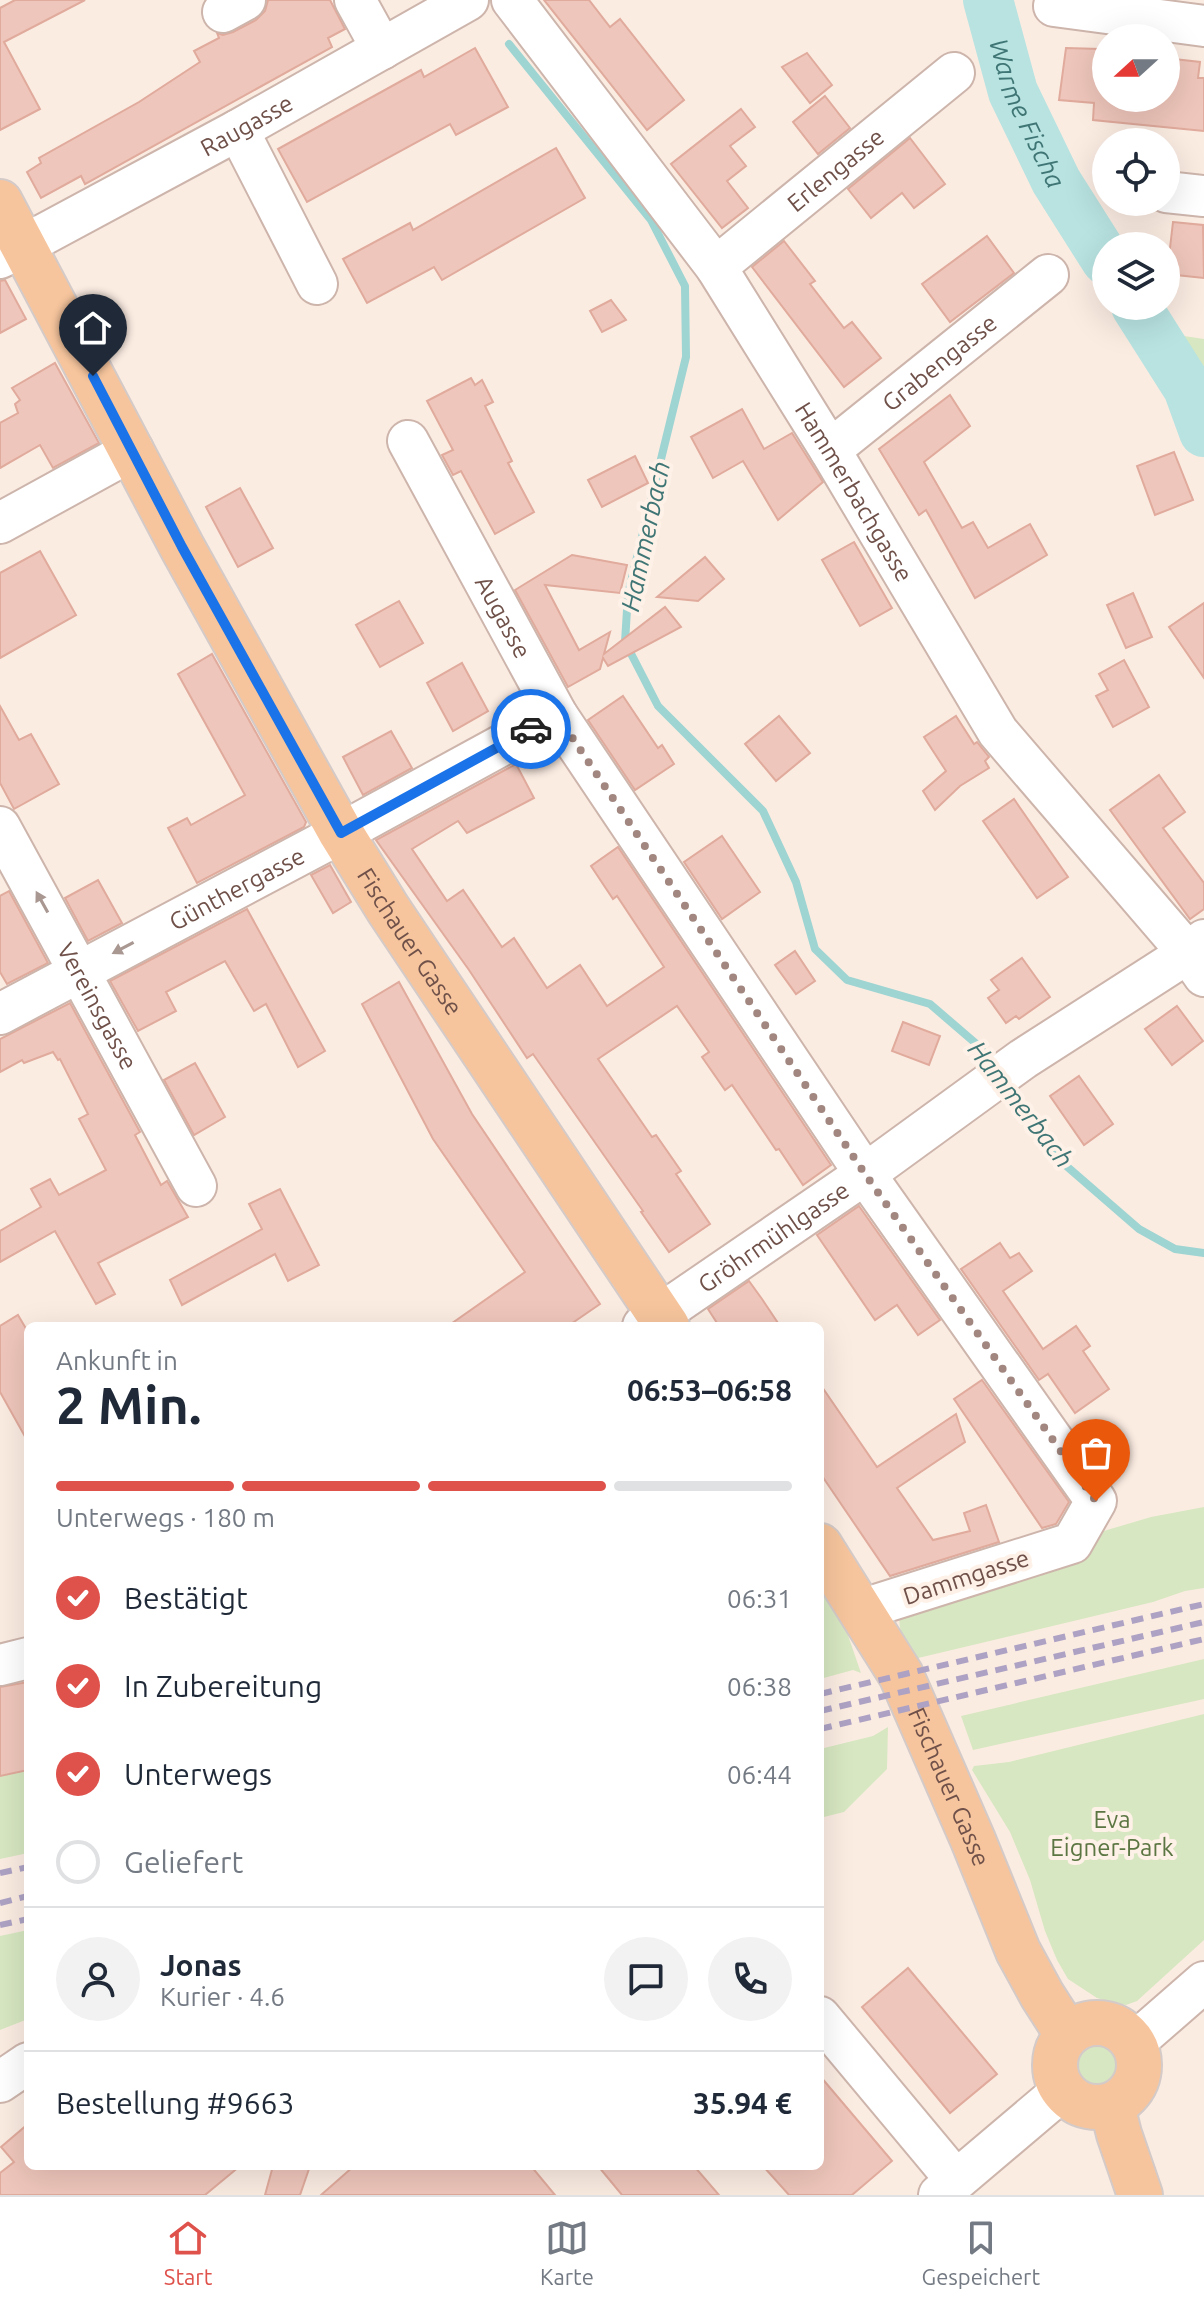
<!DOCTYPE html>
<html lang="de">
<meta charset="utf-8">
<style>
body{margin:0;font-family:Ubuntu,sans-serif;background:#f2f2f3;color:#1f2937;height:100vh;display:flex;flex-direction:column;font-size:30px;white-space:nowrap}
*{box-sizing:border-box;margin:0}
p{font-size:26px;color:#747a83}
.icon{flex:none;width:44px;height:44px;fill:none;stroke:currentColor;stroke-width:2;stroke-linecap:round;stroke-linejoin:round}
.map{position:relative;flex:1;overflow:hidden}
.sheet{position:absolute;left:24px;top:1322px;width:800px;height:848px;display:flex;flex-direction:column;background:#fff;border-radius:12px;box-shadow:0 8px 32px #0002}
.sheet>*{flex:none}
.needle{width:52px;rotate:249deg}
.fabs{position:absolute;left:1092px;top:24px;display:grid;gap:16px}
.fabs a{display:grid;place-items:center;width:88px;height:88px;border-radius:50%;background:#fff;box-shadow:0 8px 32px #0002;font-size:40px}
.pin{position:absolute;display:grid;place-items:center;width:68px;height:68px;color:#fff;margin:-82px -34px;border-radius:50% 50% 50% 0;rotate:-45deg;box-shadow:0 0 8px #0007}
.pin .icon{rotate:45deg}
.courier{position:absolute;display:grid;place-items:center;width:80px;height:80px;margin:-40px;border:6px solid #1a73e8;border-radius:50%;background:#fff;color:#222;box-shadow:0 2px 10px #0007}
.headline em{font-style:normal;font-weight:700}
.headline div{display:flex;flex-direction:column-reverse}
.headline{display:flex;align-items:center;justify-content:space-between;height:136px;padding:0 32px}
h1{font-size:52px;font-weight:700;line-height:60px}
.bar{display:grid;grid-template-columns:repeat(4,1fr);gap:12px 8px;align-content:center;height:96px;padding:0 32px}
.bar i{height:10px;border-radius:6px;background:#e0e1e3}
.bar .current{background:#df524c}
.bar p{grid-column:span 4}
.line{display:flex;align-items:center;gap:20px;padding:0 32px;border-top:2px solid #e0e1e3}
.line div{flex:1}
.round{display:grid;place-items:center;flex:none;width:84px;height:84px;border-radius:42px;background:#f2f2f3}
ol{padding:0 32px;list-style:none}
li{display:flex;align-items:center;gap:24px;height:88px}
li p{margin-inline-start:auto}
li .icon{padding:8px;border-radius:50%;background:#df524c;color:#fff;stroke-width:4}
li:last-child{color:#747a83}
li i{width:44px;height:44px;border:4px solid #e0e1e3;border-radius:50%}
.dock{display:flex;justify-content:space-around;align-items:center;height:112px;border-top:2px solid #e0e1e3;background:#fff;font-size:22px;color:#747a83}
.dock a{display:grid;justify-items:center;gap:4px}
.dock .current{color:#df524c}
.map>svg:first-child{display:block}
.green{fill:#d7e7c1}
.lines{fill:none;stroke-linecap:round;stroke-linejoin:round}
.stream{stroke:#9ed4d2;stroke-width:8}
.river{stroke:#b8e3e1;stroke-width:50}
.building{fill:#efc6bb;stroke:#e0aa9c;stroke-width:2}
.minor-casing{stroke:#cdb5ac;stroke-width:44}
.major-casing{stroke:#d4cbc9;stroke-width:48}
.minor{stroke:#fff;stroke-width:40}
.major{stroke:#f6c59d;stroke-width:44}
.rail{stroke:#ada2c3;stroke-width:6;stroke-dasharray:12 8;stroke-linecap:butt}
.oneway{fill:#a99792}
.done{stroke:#a1877f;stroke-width:8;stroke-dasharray:0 14.4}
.route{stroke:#1a73e8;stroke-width:10}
.labels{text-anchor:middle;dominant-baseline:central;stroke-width:8;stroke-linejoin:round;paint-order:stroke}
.street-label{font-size:24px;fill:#70514a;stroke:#fef1e7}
.park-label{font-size:24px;fill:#5b7642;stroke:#fef1e7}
.water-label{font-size:26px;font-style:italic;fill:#3f7675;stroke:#fef1e7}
</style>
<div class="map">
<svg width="1204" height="2195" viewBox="0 0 1204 2195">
<rect width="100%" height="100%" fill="#fbece2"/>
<g class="green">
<polygon points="1184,336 1204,339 1204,383"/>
<path d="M1204,1507V1588L1185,1591L1153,1602L914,1659C893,1617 894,1622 922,1585L1151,1517Z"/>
<polygon points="833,1592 861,1673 853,1670 820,1679 820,1596"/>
<polygon points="1204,1659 1204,1699 973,1750 961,1716"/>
<polygon points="1204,1714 1204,1940 1137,2001 1126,2005 1114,2003 1097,1998 1068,1979 1057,1960 1045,1931 1030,1880 1010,1832 972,1770 974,1766 1009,1762"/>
<polygon points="888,1727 887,1769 844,1812 820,1818 820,1749 873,1736"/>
<polygon points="28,1763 28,1853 0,1859 0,1769"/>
<polygon points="28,1930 28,2019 0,2030 0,1936"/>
<circle cx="1094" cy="2065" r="26"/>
</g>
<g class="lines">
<g class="stream">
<polyline points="509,44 651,220 685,286 686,357 628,594 625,642 658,706 763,811 796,882 815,949 847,980 930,1004 980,1047 994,1068"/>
<polyline points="1006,1086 1056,1157 1139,1229 1175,1249 1204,1253"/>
</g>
<g class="river">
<path id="s1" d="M988,0L1013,92L1056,181L1106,260"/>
<polyline points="1136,306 1188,388 1204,432"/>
</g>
</g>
<g class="building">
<polygon points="15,0 85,0 4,42 40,109 0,130 0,8"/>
<polygon points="268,0 330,0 345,29 328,38 332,47 85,184 81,176 41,198 27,172 41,163 39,158 139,102 200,62 194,51 219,38 217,33 223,35 233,32 256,20 265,11"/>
<polygon points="544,0 589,0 610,27 620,19 684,100 647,130"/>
<polygon points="475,48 508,107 456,135 450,124 307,202 278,149 421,70 424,77"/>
<polygon points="1066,48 1100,49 1098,66 1106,66 1106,98 1166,98 1166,58 1200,62 1198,78 1204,78 1204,131 1093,120 1094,103 1059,100"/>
<polygon points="807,53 832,85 810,103 782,67"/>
<polygon points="825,96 850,128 818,154 793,122"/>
<polygon points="741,109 755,127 730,146 746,166 727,181 748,208 722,228 671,164"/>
<polygon points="910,138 945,184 914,208 902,193 871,218 848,189"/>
<polygon points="556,148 585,198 442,280 434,267 367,303 343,259 410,223 413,230"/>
<polygon points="1173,222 1203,225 1204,278 1167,274"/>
<polygon points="987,236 1014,273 950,322 922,284"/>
<polygon points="784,241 815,281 810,284 844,328 852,322 881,358 844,387 752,267"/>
<polygon points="5,280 26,319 0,333 0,281"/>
<polygon points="611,300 626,320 602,332 590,311"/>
<polygon points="55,363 99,443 53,468 40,445 0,468 0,423 18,413 15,404 20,400 12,388"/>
<polygon points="471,378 475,385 482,380 493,402 485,406 512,461 508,463 534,512 495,534 461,471 453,475 442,455 453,450 427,401"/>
<polygon points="950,395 970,426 924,462 962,528 973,522 988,548 1030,524 1047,555 975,598 926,510 919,515 879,449"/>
<polygon points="742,409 764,449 792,433 823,482 778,520 743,461 713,478 691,437"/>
<polygon points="1174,452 1193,500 1155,515 1137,466"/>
<polygon points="635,456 648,483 602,507 588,480"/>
<polygon points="240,488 273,548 238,567 206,507"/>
<polygon points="854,542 892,608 860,626 822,560"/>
<polygon points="40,551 76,615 0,658 0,573"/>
<polygon points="572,555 627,565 620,593 545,585 579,650 610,632 604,654 665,607 681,627 608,666 603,658 600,669 568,687 515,590"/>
<polygon points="705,557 724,579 698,601 657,597"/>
<polygon points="1133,593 1152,637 1126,648 1107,605"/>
<polygon points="399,601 423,643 380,667 356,625"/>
<polygon points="1204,603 1204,678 1169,627"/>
<polygon points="212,654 306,822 304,827 197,883 168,828 187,818 191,825 245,795 178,674"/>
<polygon points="1124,660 1149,707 1113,727 1096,696 1108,690 1099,674"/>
<polygon points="462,663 488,711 453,731 427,683"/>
<polygon points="623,696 658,748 662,745 674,764 635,790 588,720"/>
<polygon points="0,706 19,740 31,734 59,784 14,809 0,783"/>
<polygon points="779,716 810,753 776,781 745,744"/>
<polygon points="956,716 974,744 977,742 989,757 985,761 989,768 960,786 935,810 923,791 946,771 924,737"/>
<polygon points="391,731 412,768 363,795 343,757"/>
<polygon points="516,764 534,798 467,833 458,821 412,849 447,901 463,890 502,947 514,938 547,988 580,965 607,1006 664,967 617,896 613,899 591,866 618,847 831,1165 803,1185 779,1149 776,1150 732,1085 725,1090 702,1057 709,1052 677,1006 598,1059 652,1137 656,1135 681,1171 676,1174 710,1224 669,1252 641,1212 643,1211 533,1054 527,1058 469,970 376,840"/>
<polygon points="1159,775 1185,812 1163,828 1204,883 1204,909 1190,919 1110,810"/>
<polygon points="1014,799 1068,877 1037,898 983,821"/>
<polygon points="722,836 760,892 722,919 684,862"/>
<polygon points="330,865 351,902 333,913 311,875"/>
<polygon points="98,880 122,923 88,941 65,898"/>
<polygon points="9,891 48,963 7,984 0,972 0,896"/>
<polygon points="247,909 325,1051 298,1067 266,1004 254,1011 225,961 166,992 176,1011 138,1031 110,981"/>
<polygon points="795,951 815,981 796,994 775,965"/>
<polygon points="1022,958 1050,997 1019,1019 1016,1016 1006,1023 988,998 999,990 991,980"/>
<polygon points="399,982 472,1114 600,1304 568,1326 448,1326 525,1272 433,1139 362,1004"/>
<polygon points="70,1003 140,1132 135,1135 161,1185 167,1181 188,1217 98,1263 115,1294 96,1304 55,1231 0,1262 0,1231 41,1207 31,1189 50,1179 59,1195 106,1170 79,1119 88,1114 60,1059 58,1060 53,1052 24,1063 22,1060 0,1072 0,1039"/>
<polygon points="1177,1006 1203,1041 1172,1065 1145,1029"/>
<polygon points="903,1022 940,1036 929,1065 892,1051"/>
<polygon points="195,1063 225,1117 194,1135 164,1080"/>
<polygon points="1079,1076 1113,1124 1084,1145 1050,1096"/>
<polygon points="280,1189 319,1265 288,1281 275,1254 182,1305 170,1280 262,1229 249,1204"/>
<polygon points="859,1206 940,1320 918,1335 897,1305 875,1320 817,1235"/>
<polygon points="1000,1243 1010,1258 1019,1253 1032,1271 1003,1291 1043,1349 1076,1326 1090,1346 1083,1351 1109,1389 1075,1413 1048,1374 1039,1380 961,1269"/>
<polygon points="749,1281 762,1299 780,1326 719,1326 708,1309"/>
<polygon points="18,1315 28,1332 28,1442 0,1392 0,1326"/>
<polygon points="982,1380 1069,1502 1056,1524 1042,1528 954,1399"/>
<polygon points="820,1384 877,1467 956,1414 965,1442 897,1488 933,1540 970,1531 964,1513 986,1505 999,1542 890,1576 820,1473"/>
<polygon points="28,1682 28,1770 0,1776 0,1687"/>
<polygon points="908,1968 997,2074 950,2113 862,2007"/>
<polygon points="820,2076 892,2161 852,2195 789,2195 763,2166 820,2166"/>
<polygon points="28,2124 28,2166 240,2166 205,2195 0,2195 0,2173 14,2162 1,2147"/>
<polygon points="273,2166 310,2166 300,2195 265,2195"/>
<polygon points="354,2166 531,2166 555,2195 321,2195"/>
<polygon points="598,2166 694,2166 719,2195 622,2195"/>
</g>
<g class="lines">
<defs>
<g id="minor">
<polyline points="355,0 382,49"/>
<path id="s2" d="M512,0L716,267L830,450L998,732L1188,953L1204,976"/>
<polyline points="1054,6 1204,26"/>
<polyline points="223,12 245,0"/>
<polyline points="238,130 317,284"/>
<polyline points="1166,192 1204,196"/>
<path id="s3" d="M0,258L238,130L468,0"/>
<path id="s4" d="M716,267L954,73"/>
<path id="s5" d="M408,441L557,715L865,1174L1096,1501L1072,1543L860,1610"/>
<path id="s6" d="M830,450L1048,275"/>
<polyline points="0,523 133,450"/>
<path id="s7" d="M0,827L196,1186"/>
<path id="s8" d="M0,1014L341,833L557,715"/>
<path id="s9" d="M643,1326L865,1174L1023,1059L1188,953L1204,940"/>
<polyline points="0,1665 28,1658"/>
<polyline points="820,2017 956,2180"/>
<polyline points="1134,2043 1204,1982"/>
<polyline points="0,2082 28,2063"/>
<polyline points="939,2195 1063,2090"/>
</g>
<g id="major">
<path id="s10" d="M0,202L182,547L341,833L388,909L667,1326"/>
<path id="s11" d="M820,1546L901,1675L973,1840L1018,1951L1042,1995L1067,2034"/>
<circle cx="1097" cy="2065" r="42"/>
<polyline points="1112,2106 1119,2134 1140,2195"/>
</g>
</defs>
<use href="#minor" class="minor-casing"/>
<use href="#major" class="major-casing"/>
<use href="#minor" class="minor"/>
<use href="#major" class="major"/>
<g class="rail">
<polyline points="820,1694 1204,1604"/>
<polyline points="820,1711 1204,1622"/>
<polyline points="820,1729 1204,1639"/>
<polyline points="0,1873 28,1867"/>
<polyline points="0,1903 28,1896"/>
<polyline points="0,1925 28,1919"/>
</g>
</g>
<defs><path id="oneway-solid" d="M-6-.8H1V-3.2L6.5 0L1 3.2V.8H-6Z" transform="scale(2)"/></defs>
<g class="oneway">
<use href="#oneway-solid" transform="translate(42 902) rotate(-119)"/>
<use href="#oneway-solid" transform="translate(123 948) rotate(152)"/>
</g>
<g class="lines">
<polyline class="done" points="531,729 557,715 865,1174 1096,1501"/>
<polyline class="route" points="93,376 182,547 341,833 531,729"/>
</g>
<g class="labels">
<g class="street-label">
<text stroke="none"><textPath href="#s3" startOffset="280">Raugasse</textPath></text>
<text stroke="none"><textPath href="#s4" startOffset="154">Erlengasse</textPath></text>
<text stroke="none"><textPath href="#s6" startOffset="140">Grabengasse</textPath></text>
<text stroke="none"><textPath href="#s2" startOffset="600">Hammerbachgasse</textPath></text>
<text stroke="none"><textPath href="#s5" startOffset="200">Augasse</textPath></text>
<text stroke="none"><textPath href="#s8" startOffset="268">Günthergasse</textPath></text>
<text stroke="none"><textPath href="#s10" startOffset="846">Fischauer Gasse</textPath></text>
<text stroke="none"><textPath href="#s7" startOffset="204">Vereinsgasse</textPath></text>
<text stroke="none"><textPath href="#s9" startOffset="158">Gröhrmühlgasse</textPath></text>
<text transform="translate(966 1577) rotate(-18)">Dammgasse</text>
<text stroke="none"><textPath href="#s11" startOffset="274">Fischauer Gasse</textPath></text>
</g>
<g class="park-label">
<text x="1112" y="1819">Eva<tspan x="1112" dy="28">Eigner-Park</tspan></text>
</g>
<g class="water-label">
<text stroke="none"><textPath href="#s1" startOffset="120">Warme Fischa</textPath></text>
<text transform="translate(645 536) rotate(-78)">Hammerbach</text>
<text transform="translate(1021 1104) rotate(52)">Hammerbach</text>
</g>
</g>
</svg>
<div class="fabs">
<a><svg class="needle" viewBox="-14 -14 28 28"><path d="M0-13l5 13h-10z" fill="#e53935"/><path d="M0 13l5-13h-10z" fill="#747a83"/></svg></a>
<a><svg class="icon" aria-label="locate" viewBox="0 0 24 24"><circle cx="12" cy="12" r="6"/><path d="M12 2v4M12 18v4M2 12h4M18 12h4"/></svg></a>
<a><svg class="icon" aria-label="layers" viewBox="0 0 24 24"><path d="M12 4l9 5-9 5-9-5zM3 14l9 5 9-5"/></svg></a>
</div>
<div class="pin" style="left:1096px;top:1501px;background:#ea580c"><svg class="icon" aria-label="bag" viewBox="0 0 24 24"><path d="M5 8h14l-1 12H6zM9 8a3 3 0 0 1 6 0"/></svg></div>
<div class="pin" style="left:93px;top:376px;background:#1f2937"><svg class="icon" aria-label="home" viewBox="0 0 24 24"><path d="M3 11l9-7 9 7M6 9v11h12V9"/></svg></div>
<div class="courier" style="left:531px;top:729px"><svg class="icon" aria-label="car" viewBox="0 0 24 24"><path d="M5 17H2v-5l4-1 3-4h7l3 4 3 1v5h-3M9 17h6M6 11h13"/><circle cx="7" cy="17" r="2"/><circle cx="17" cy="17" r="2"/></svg></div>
<section class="sheet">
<div class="headline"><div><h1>2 Min.</h1><p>Ankunft in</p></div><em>06:53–06:58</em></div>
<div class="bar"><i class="current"></i><i class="current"></i><i class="current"></i><i></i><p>Unterwegs · 180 m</p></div>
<ol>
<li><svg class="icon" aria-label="check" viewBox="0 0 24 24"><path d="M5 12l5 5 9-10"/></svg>Bestätigt<p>06:31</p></li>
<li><svg class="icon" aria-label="check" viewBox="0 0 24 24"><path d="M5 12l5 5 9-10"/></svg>In Zubereitung<p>06:38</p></li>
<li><svg class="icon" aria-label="check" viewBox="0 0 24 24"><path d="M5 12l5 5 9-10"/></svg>Unterwegs<p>06:44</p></li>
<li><i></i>Geliefert</li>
</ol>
<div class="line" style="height:144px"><a class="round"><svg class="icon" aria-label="person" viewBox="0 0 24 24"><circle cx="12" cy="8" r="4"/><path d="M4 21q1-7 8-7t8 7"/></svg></a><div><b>Jonas</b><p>Kurier · 4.6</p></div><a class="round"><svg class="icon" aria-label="chat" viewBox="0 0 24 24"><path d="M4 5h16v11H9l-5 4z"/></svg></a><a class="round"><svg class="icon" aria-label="phone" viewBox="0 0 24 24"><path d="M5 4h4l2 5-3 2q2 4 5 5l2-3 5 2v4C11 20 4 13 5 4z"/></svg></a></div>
<div class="line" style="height:104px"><div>Bestellung #9663</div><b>35.94 €</b></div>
</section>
</div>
<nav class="dock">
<a class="current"><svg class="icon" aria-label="home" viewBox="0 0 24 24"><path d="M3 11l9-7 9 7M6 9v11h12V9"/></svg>Start</a>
<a><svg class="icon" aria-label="map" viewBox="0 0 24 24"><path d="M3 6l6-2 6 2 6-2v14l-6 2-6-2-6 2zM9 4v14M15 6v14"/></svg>Karte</a>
<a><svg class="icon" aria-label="saved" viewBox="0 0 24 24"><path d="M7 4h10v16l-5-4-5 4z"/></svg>Gespeichert</a>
</nav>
